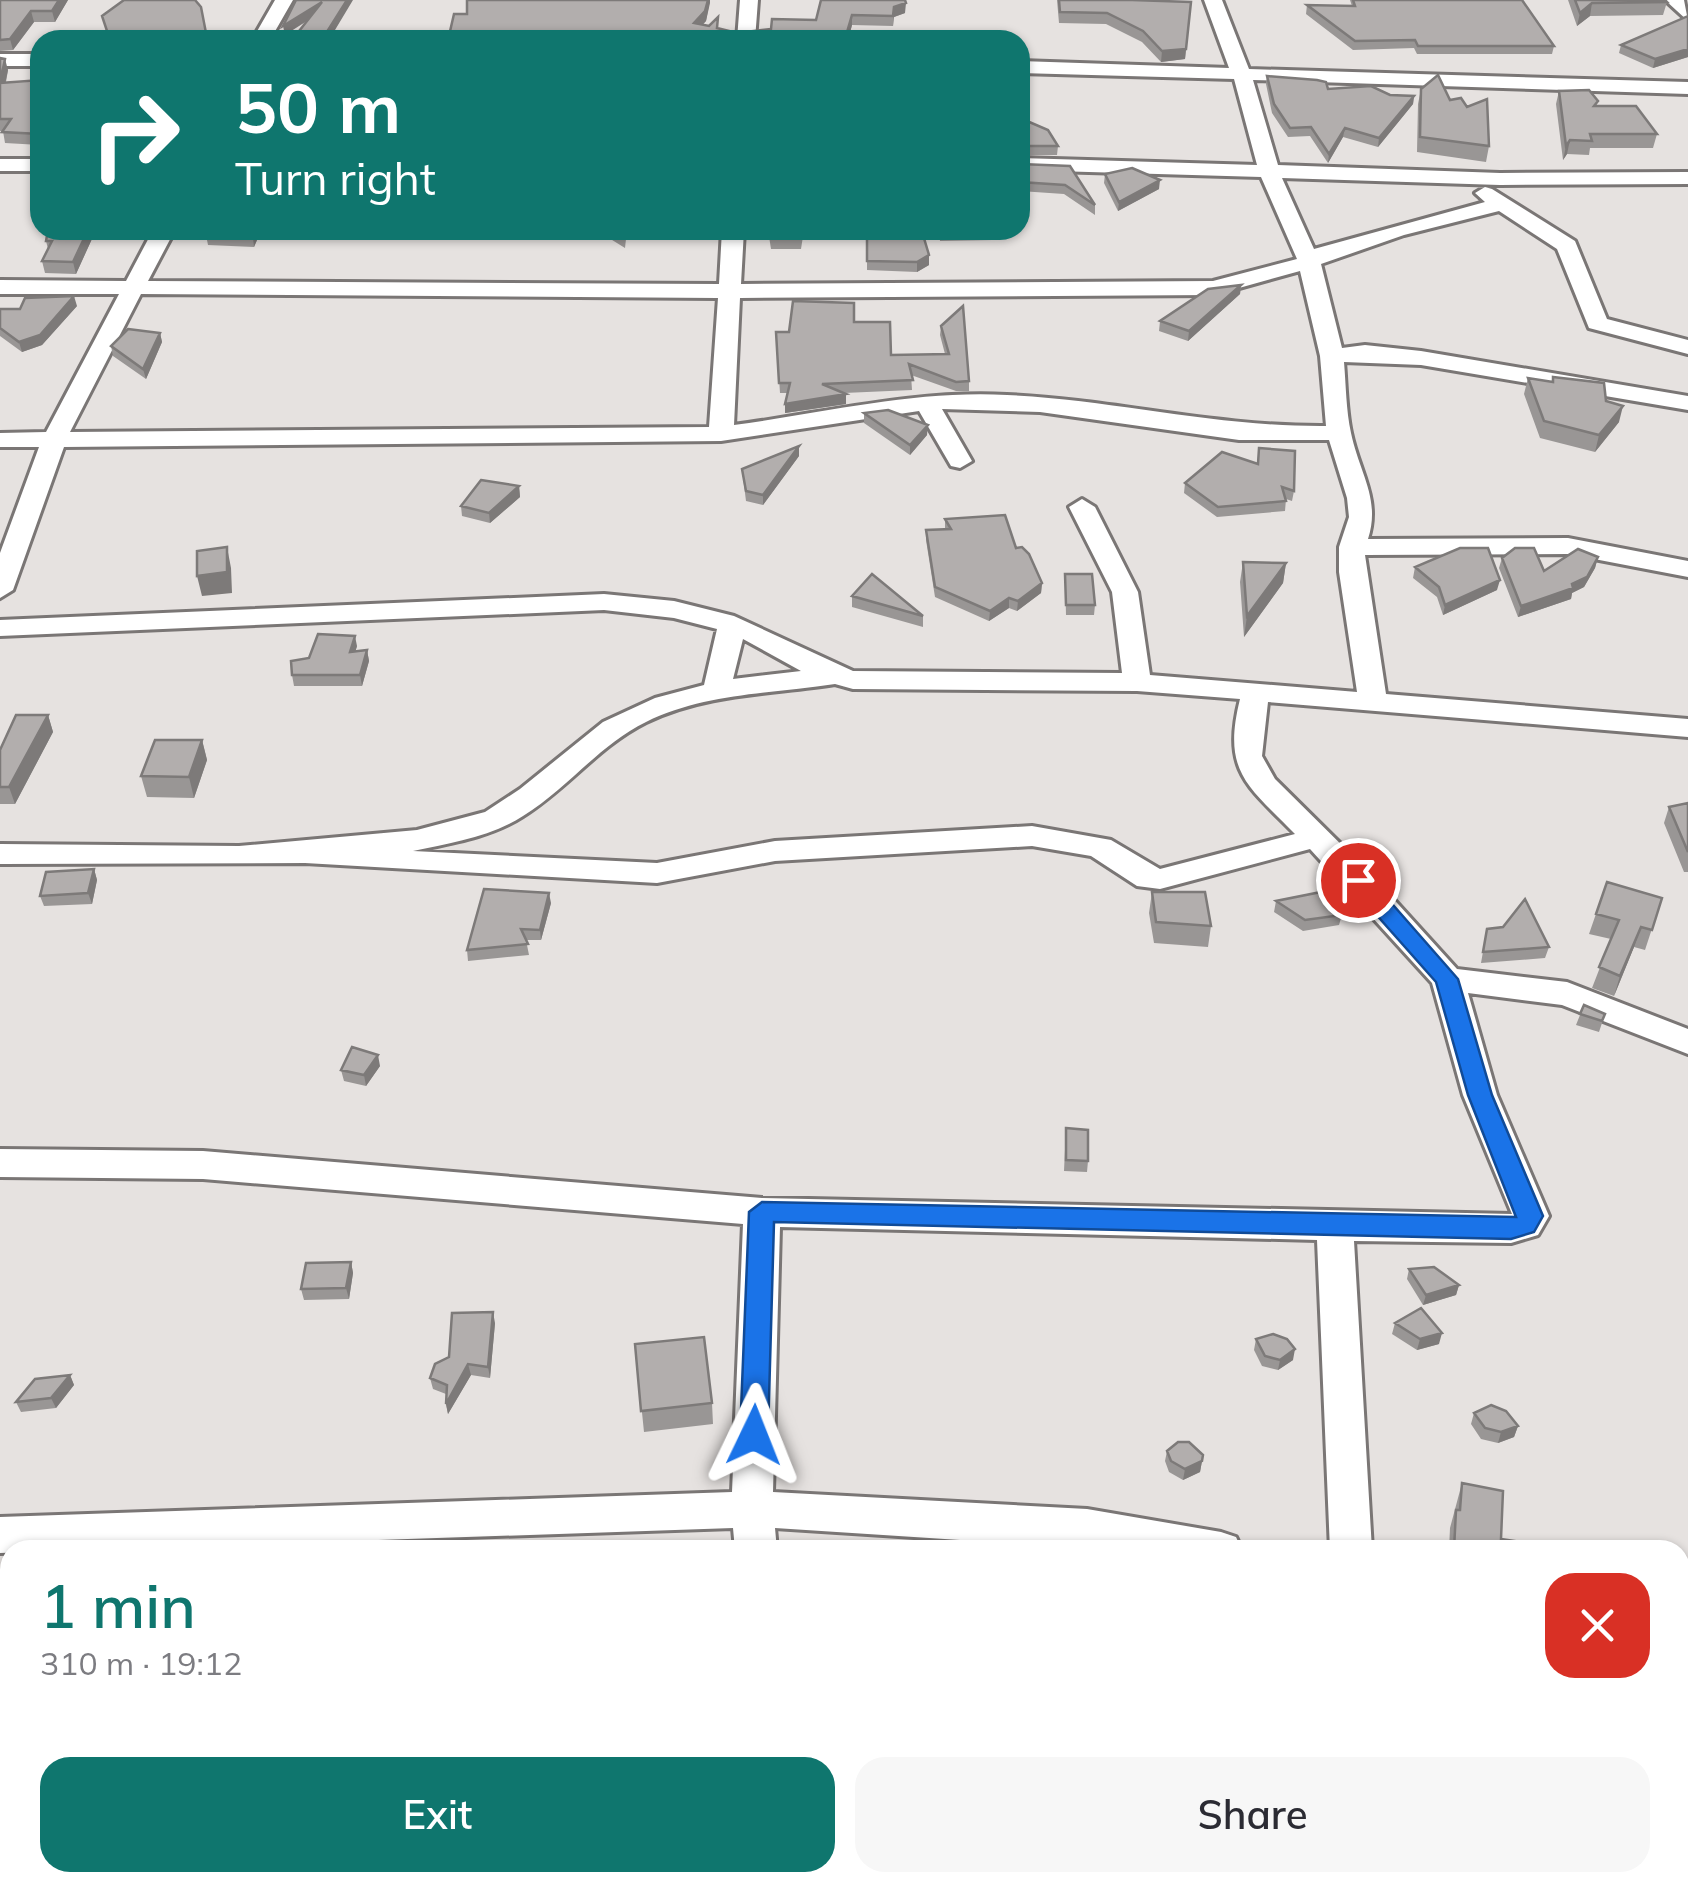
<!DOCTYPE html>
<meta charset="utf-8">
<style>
body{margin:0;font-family:Mulish,sans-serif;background:#f7f7f7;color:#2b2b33;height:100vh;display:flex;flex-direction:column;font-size:38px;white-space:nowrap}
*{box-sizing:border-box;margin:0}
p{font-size:32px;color:#7c7c81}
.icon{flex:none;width:55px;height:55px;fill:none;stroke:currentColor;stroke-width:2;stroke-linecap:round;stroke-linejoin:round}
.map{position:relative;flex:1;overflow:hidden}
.drawer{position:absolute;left:0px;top:1540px;width:1690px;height:352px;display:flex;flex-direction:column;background:#fff;border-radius:30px 30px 0 0;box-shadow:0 2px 8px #0004}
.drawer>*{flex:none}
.hud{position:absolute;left:30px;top:30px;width:1000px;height:210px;border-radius:30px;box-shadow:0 2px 8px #0004;background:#0f766e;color:#fff;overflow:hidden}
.pin{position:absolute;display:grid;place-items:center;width:85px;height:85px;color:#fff;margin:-42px;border:5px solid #fff;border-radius:50%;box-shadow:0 2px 10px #0007}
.me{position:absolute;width:110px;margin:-55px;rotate:2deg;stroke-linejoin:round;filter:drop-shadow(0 0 8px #0008)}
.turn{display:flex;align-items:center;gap:35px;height:210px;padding:0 40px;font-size:45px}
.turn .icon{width:130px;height:130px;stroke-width:2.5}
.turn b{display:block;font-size:70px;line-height:85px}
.round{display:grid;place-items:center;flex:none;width:105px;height:105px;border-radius:30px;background:#f7f7f7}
.headline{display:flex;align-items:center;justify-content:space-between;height:170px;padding:0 40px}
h1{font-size:60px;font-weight:600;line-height:75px;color:#0f766e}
.button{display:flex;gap:20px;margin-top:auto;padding:20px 40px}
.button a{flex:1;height:115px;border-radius:30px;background:#0f766e;color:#fff;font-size:40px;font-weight:600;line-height:115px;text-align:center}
.button a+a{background:#f7f7f7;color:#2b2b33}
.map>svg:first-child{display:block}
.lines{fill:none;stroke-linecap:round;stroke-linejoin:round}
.minor-casing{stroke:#7a7675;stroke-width:6}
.minor{fill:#fff;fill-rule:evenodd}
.wall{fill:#999695}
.shaded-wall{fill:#7d7a79}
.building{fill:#b2aead;stroke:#7d7a79;stroke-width:2.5}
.route{fill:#1a73e8;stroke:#114b97;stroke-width:2.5}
</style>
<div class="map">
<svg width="1688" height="1891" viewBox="0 0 1688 1891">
<rect width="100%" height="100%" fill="#e6e2e0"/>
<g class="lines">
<!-- minor casing -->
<g class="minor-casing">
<path id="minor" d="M275,0h18l-23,40h-18z
M740,0h18l-3,40h-18z
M1204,0h18l27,69 439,13v12l-435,-14 25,85 222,8 188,-1v12l-188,1 -218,-7 32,71 171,-47 -10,-9 10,-6 7,2 83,52 32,78 81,21v14l-99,-26 -32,-79 -58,-38 -95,24 -83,29 21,84 23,-3 56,6 267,45v14l-267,-45 -77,-3c2,23 2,48 7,71 8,39 30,66 17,106l200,-1 120,23v16l-120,-23 -203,1 21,139 302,25v18l-420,-35 -6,54 13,23 94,93 88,97 110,13 121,47v25l-126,-49 -94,-12 29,102 52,121 -11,19 -27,8 -157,-2 18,309h-42l-13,-310 -537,-13 -7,265 314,17 134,23 15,5 6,13h-127l-340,-22 2,22h-42l-2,-22 -733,25v-36l732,-25 11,-268 -540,-45 -203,-2v-28l203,2 559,47 750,16 -49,-119 -31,-112 -122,-134 -150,40 -23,-3 -46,-30 -59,-10 -257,15 -118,22 -352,-20 -305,1v-20l239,2 178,-16 68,-18 35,-23 83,-67 52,-24 49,-13 13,-56 -43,-11 -70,-8 -604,26v-16l604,-26 70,7 60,15 119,55 269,2 -10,-81 -43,-85 13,-8 13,8 43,85 12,83 207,17 -18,-120v-25l10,-30 -2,-19 -18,-58h-90l-199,-28 -98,-3 30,52 -12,7 -9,-2 -32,-55 -198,30 -657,6 -51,143 -13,8v-45l39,-106h-39v-14l46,-1 73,-138h-119v-14l126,1 27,-51h22l-27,51 571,3 3,-54h22l-3,54 472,-3 84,-22 -36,-82 -241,-7v-12l237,7 -23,-86 -214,-6v-12l209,7zM1300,271l20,85 6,70c-111,1 -210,-26 -319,-31 -93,-5 -182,18 -273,30l6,-127 474,-3zM141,294l577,4 -9,129 -639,5zM743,639l58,32 -68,8zM835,684l18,5 284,2 103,8c-18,73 7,86 55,135l-135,35 -49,-29 -79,-14 -257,15 -118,22 -244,-12c37,-8 78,-14 110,-35 45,-28 75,-70 123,-94 59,-29 125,-28 189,-38z
M1665,0h19l4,21z
M0,54h40v12h-40z
M0,159h40v12h-40z
M1680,1641h8v40h-8z
M720,1882h48v9h-48z
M1356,1882h48l1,9h-48z"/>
</g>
<!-- minor -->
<use href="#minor" class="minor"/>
</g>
<!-- wall -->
<path class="wall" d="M0,0h68l-13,22h-21l-21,28 -13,1z
M467,0h243l-4,21 -4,4 35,8 34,-4 45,-9 5,-20 84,13 -11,4 -1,9 -41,-1 -4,15h-400l19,-26z
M1057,0h75l59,2 -6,57 -24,3 -19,-20 -36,-18 -47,-1z
M1350,0h172l32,46 -2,8h-135l-3,-6 -61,2 -47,-36 1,-9 45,1z
M1568,0h97l2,2 -4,13 -73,1 -13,10z
M1688,16v41l-35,11 -34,-15 2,-8z
M0,58l8,12 -2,12 34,-2v65l-35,-2 -2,-12h-3z
M1267,76l61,13 62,6 24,1 -1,8 -35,43 -35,-10 -15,26 -18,-27 -22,1 -16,-24 -6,-29z
M1421,89l29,11 39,46 -3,16 -69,-10 1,-48z
M1559,91l98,43 -4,14h-63l-1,7 -22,-1 -4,6 -7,-56z
M1020,118l38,28 -1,9h-37z
M1020,164l50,2 25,39v10l-31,-21 -44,-3z
M1105,174l54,15 -41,22 -14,-28z
M96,230l-20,44 -31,-1 -3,-12 6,-12 -2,-8z
M207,230h92l-1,7 -41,3 -3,7 -46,-2 -2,-10z
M596,230h31l-2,18z
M768,230h36l-3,19h-30z
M939,230h53v10l-52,1z
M867,234l62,31 -12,7 -50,-2z
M1241,285l-1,9 -52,47 -29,-10 1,-10z
M77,306l-35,39 -20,7 -22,-16v-27z
M854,322l37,33 54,-1 -5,-19 1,-9 28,55v10h-13l-45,-16 1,15 -68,3 2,11 -61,9v-9l2,-11h-7l-4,-61h13z
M160,333l2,9 -16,37 -33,-23 -2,-10z
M1553,377l53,24 13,21 -24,30 -55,-14 -16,-44 4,-16 24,4z
M864,413l63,22 -17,20 -46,-32z
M799,446v10l-36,49 -17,-4 -4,-32z
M1259,448l35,43 -2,10 -6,-2 -1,12 -68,6 -33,-24 1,-10 72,-19z
M519,486l1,11 -30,26 -28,-7 -1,-10z
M945,519l71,29 26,35 -1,10 -24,18 -8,-3 -20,13 -54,-24 -9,-57v-10h19z
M1598,557l-3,11 -11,19 -12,6 -1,6 -53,18 -19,-49 3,-10 42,13z
M1243,562l43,1 -3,20 -39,54 -4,-55z
M1415,567l82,23 -54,25 -6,-18 -24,-19z
M1065,574l30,31 -1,10h-28z
M852,596l71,20v11l-71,-20z
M357,646l-2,6 12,-2 2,11 -7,25h-68l-2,-11 17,-17z
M48,715l5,17 -38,72h-15v-54z
M202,740l5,20 -13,38 -47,-1 -6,-21z
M1688,803v69h-4l-20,-49 5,-16z
M94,869l3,11 -5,24 -48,2 -4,-10z
M1607,882l55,16 -17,52 -11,-3 -20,49 -22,-8 19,-49 -22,-5z
M1152,892l59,34 -3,21 -54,-4 -5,-30z
M1276,901l66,14 -3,10 -36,6 -29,-19z
M551,903l-10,37h-15l3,15 -61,6 -1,-11z
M1487,929l62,18 -4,11 -64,5z
M1584,1005l21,9 -6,18 -23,-7z
M380,1066l-14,20 -22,-5 -3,-11z
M1066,1128l22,33 -1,11 -23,-1z
M351,1262l2,11 -4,26 -45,1 -3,-11z
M1409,1269l50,16 -3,10 -33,10 -16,-26z
M495,1323l-5,55 -19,-3 -23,39 -2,-10v-10l-13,-5 -3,-11 19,-21z
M1395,1323l44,21 -22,6 -25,-16z
M1256,1339l37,21 -15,10 -16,-4 -8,-16z
M635,1344l77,59 1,21 -69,8z
M70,1375l4,10 -18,23 -35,4 -5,-10z
M1474,1413l44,13 -4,11 -16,6 -17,-4 -10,-15z
M1167,1451l35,10 -2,11 -17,8 -14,-8 -4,-11z
M1462,1483l39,56 14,11h-66l1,-22z
M844,1882h26v9h-26z"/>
<!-- shaded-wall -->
<path class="shaded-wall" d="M59,0h9l-13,22 -3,-11z
M347,0h6l-24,40h-3l-1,-5z
M708,0h2v3l-4,18 -12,13v-11z
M322,2l2,8 -39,25 -2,-9z
M906,3l-1,10 -11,4 -1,9 1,-19z
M1592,3l-2,13 -13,10 3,-13z
M31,11l3,11 -21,28 -3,-11z
M852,15v10l-4,15h-3z
M1186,49l-1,10 -24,3 1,-11z
M1688,49v8l-35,11 2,-9z
M5,59l3,11 -5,24 -3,-11z
M1414,96l-1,8 -35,43 1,-9z
M1345,128l-2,9 -15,26 1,-9z
M1570,140l-3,14 -4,6 3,-14z
M1160,180l-1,9 -41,22 1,-9z
M88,230h8l-20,44 -3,-12z
M255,230l2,10 -3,7 -1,-9z
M929,255v10l-12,7v-10z
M1241,285l-1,9 -52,47 1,-10z
M74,296l3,10 -35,39 -20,7 -3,-10z
M160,333l2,9 -16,37 -3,-10z
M846,394v10l-61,9v-9z
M1623,406l-4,16 -24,30 4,-17z
M928,425l-1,10 -17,20v-10z
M799,446v10l-36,49v-10z
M519,486l1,11 -30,26 -1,-10z
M227,547l4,21 1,25 -30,3 -5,-20z
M1598,557l-3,11 -11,19 -12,6 -1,6 -53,18 3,-11 51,-22z
M1286,563l-3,20 -39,54 3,-21z
M1500,580l-3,10 -54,25 2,-10z
M1042,583l-1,10 -24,18 1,-10z
M1009,598v10l-20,13 1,-10z
M355,636l2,10 -5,17 -2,-11z
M367,650l2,11 -7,25 -2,-11z
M48,715l5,17 -38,72 -6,-17z
M202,740l5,20 -13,38 -5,-21z
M94,869l3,11 -5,24 -4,-11z
M549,893l2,10 -10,37 -1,-10z
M1641,927l-7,20 -20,49 6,-20z
M378,1055l2,11 -14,20 -2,-11z
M351,1262l2,11 -4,26 -3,-11z
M1459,1285l-3,10 -33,10 3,-10z
M493,1312l2,11 -5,55 -2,-11z
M1442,1333l-3,11 -22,6 3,-11z
M1295,1349l-2,11 -15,10 2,-10z
M468,1364l3,11 -23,39 -2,-10z
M70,1375l4,10 -18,23 -5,-10z
M1518,1426l-4,11 -16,6 3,-11z
M1202,1461l-2,11 -17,8 2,-11z"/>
<!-- building -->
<path class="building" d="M0,0h59l-7,11h-21l-21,28 -10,1z
M124,0h71l6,7 6,31 -23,2h-74l-8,-24z
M296,0h51l-22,35 1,5h-34l30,-38 -39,24z
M467,0h241l-3,11 -11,12 15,3 9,-9 -1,11 20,5 34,-4 1,-10 44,1 5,-20h84l1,3 -12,4 -1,9 -41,-1 -7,24 -151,1 -11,-5 -5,5h-230l6,-26h13z
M1059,0h73l59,2 -5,47 -24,2 -19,-20 -36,-18 -47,-1z
M1353,0h169l32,46h-136l-3,-6 -60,1 -48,-36 48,1z
M1575,0h90l2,2 -75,1 -12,10z
M1688,16v33l-33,10 -34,-14z
M0,58l5,1 -5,24 40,-3v54l-38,-2 9,-13h-11z
M1438,75l12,25 11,-2 6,9 20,-8 2,47 -69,-9 1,-48z
M1267,76l50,4 9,2 2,7 43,-3 19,9 24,1 -35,42 -34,-10 -16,26 -18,-27 -21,1 -16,-24z
M1589,90l9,11 -4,5h42l21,28h-67l2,7 -22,-1 -4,6 -7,-55z
M1020,118l28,12 10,16h-38z
M1020,164l50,2 25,39 -30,-20 -45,-3z
M1132,168l28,12 -41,22 -14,-28z
M48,230h40l-15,32 -31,-1 10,-20h-6z
M207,230h52h-4l-2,8 -47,-3z
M610,230h15v8z
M770,230h31l-1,4h-29z
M940,230h52v1l-52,1z
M867,234l56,1 6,20 -12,7 -50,-1z
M1241,285l-52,46 -29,-10 48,-32z
M74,296l-34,39 -21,7 -19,-14v-19h20l5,-11z
M793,301l61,2v19h36l1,33 58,-1 -8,-28 22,-20 6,75 -13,1 -47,-18 4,16 -91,4 24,10 -61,10 5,-21h-11l-3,-51h13z
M128,329l32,4 -17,36 -32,-23z
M1553,377l51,6 2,18 17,5 -24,29 -55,-14 -16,-43 25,4z
M888,410l40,15 -18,20 -46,-32z
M799,446l-36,49 -17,-4 -4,-22z
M1259,448l36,3 -1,40 -12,-4 4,14 -68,6 -33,-24 37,-31 36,12z
M481,480l38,6 -30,27 -28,-7z
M1005,515l11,33 6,-1 7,7 13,29 -24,18 -9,-3 -19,13 -55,-24 -9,-57 25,-1 -6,-10z
M227,547v25l-30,4v-25z
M1460,548h28l12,32 -55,25 -6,-18 -24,-20z
M1515,548h19l10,23 34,-22 20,8 -11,20 -15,7 1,4 -52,18 -19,-48z
M1243,562l43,1 -39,53z
M872,574l51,42 -71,-20z
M1065,574h27l3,31h-29z
M318,634l37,2 -5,16 17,-2 -7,25h-68l-1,-14 18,-3z
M16,715h32l-39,72h-9v-37z
M155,740h47l-13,37 -48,-1z
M1688,803v49l-19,-45z
M94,869l-6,24 -48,3 6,-24z
M1607,882l55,16 -10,32 -11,-3 -21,49 -21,-9 20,-47 -23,-6z
M484,889l65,4 -9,37 -19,-1 7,15 -61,6z
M1331,890l11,25 -37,5 -29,-19z
M1152,892h53l6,34 -55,-4z
M1525,899l24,48 -66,5 4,-23 16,-2z
M1584,1005l21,9 -3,7 -22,-7z
M352,1047l26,8 -14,20 -23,-5z
M1066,1128l22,2v31l-22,-1z
M351,1262l-5,26 -45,1 5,-26z
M1434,1267l25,18 -33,10 -17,-26z
M1421,1308l21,25 -22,6 -25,-16z
M493,1312l-5,55 -20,-3 -22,40 1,-19 -17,-7 5,-14 14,-7 3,-44z
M1273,1334l14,5 8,10 -15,11 -15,-4 -9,-17z
M704,1337l8,66 -71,8 -6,-67z
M70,1375l-19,23 -35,4 19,-23z
M1491,1405l15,6 12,15 -17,6 -16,-4 -11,-15z
M1178,1442h11l14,13 -1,6 -17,8 -14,-8 -4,-10z
M1462,1483l41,8 -2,48 14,2v9h-61l2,-40h4z
M844,1882h26v7l-26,-1z
M1463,1883h13l12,8h-30z"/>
<!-- route -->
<path class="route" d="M1358,872l8,2 92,105 34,116 51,121 -9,16 -23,7 -737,-17 -6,213 -4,8h-20l-4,-8 9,-223 13,-10 754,15 -48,-122 -32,-113 -86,-97 -3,-5z"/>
</svg>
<div class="pin" style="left:1358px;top:880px;background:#d93025"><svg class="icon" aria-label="arrive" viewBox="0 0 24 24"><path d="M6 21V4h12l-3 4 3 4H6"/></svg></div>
<svg class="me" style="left:754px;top:1435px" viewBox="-20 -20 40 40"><path d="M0-17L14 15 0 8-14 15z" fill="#1a73e8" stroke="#fff" stroke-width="4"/></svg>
<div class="hud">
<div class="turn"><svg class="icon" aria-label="right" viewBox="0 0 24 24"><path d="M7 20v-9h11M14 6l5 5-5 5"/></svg><div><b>50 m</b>Turn right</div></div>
</div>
<section class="drawer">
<div class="headline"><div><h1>1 min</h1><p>310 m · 19:12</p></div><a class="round" style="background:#d93025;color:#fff"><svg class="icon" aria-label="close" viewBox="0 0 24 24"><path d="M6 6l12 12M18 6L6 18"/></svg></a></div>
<div class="button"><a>Exit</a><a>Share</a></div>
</section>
</div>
